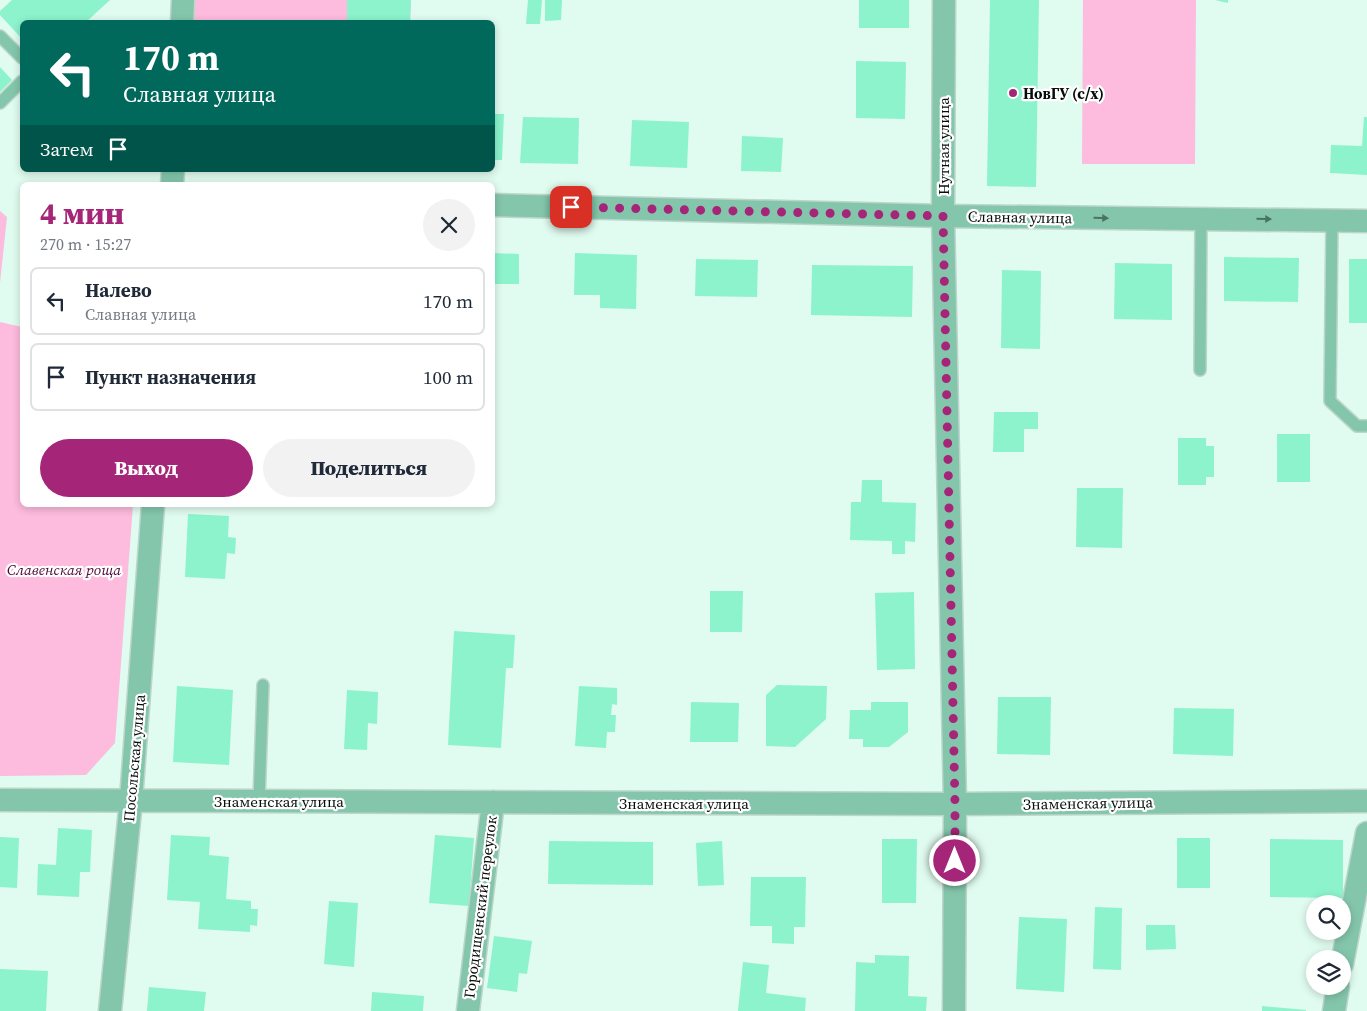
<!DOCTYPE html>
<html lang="ru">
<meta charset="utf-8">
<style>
body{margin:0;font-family:"Source Serif 4",serif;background:#f2f2f3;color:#1f2937;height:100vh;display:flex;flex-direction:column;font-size:19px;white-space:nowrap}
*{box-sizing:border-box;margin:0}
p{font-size:16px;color:#747a83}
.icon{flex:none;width:28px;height:28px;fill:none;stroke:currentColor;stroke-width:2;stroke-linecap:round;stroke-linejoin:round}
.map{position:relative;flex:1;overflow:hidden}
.drawer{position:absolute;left:20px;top:182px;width:475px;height:325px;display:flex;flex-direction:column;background:#fff;border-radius:8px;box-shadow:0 2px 8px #0003}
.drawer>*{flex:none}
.top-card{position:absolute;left:20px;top:20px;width:475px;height:152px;border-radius:8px;box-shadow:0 2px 8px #0003;background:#00695c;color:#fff;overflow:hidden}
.controls{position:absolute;left:1306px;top:895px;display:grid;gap:10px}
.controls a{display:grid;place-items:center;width:45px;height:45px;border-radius:50%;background:#fff;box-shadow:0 2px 8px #0003;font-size:25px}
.pin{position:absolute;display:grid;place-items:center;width:42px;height:42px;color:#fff;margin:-21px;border-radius:10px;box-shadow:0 2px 8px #0006}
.me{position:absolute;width:55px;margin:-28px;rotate:0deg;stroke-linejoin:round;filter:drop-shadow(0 0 4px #0008)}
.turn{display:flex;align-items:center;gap:18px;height:105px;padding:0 20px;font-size:22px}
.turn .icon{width:65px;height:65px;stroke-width:2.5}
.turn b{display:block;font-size:35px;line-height:42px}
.then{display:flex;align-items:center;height:48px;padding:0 20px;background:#0003;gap:10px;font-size:19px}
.round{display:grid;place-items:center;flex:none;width:52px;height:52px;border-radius:26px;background:#f2f2f3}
.head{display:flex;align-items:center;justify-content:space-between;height:85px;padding:0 20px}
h1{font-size:30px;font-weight:800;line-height:38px;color:#a52678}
.button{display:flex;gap:10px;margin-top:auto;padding:10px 20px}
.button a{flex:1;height:58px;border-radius:30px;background:#a52678;color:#fff;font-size:20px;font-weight:800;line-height:58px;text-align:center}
.button a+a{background:#f2f2f3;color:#1f2937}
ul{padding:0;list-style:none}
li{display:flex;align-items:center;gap:15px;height:68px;margin:0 10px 8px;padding:0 10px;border:2px solid #e0e1e3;border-radius:8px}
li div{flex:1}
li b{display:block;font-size:19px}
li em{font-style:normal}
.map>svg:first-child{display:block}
.green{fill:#fdbbdd}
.building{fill:#8cf3cd}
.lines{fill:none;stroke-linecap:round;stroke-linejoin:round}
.lane-casing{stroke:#bdd5ca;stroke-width:14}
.street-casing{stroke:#bdd5ca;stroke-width:25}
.lane{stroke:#84c6ac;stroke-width:11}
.street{stroke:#84c6ac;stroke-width:22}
.oneway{fill:#4b7363}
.route{stroke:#a52678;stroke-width:9;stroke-dasharray:0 16.2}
.poi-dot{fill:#a52678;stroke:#fff;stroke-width:2}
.labels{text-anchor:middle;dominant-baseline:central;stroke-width:4.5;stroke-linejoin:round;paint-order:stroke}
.poi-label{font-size:15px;font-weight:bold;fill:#050d0a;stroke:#fff;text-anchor:start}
.street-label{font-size:15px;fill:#050d0a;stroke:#fff}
.park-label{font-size:15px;font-style:italic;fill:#500737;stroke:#fff}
</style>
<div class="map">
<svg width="1367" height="1011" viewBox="0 0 1367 1011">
<rect width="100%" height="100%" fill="#e0fbef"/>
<!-- green -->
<path class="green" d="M193,0h218l-1,22h-218z
M1083,0h113l-1,164h-113z
M0,211l7,6 -7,66z
M0,322l22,5v178h111l-18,238 -29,32 -86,1z"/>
<!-- building -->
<path class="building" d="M12,0h98l-24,22h-64v17l-22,-24v-4z
M347,0h64l-1,22h-63z
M528,0h14l-2,24h-14z
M545,0h17l-1,20 -16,1z
M859,0h50v28h-50z
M990,0h49l-3,187 -49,-1z
M1215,0h13v3z
M856,61l50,1 -1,57 -49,-1z
M0,67l12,13 -12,12z
M492,114h12l-2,46h-10z
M523,117l56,1 -1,46 -58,-1z
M1364,117h3v58l-37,-2 1,-28 31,1z
M632,120l57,2 -2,46 -57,-2z
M742,136l41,2 -2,34 -40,-1z
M492,253l27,1v30h-27z
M575,253l62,2 -1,54 -36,-1v-13h-26z
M1224,257l75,1 -1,44 -74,-1z
M696,259l62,1 -1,37 -62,-1z
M1349,259h18v64h-18z
M1115,263l57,1v56l-58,-1z
M812,265l101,1 -1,51 -101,-2z
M1002,270l39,1 -1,78 -39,-1z
M21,272h1v14h-2z
M994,412h44v17h-14v23h-31z
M1277,434h33v48h-33z
M1178,438h28v8h8v31h-8v8h-28z
M862,480h20v22l34,1 -1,39 -10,-1v13h-13v-13l-42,-1 1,-38h10z
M1077,488h46l-1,60 -46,-1z
M188,514l41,2 -1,21 8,1 -1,16 -8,-1 -2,26 -40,-2z
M710,591h33l-1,41h-32z
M914,592l1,77 -38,1 -2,-77z
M454,631l61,4 -2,33h-7l-5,80 -53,-3z
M777,685l50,1 -1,33 -31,28 -29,-1v-51z
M177,686l56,4 -4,75 -56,-3z
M579,686l38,2v17l-5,-1 -1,11h5l-1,17h-8l-1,16 -31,-2z
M347,690l31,2 -1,32 -9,-1 -1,27 -23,-1z
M998,697h53l-1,58 -53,-1z
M691,702l48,1 -1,39h-48z
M871,702h37v30l-19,15h-26v-8h-14l1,-29h21z
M1174,708l60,1 -1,47 -60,-2z
M58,828l34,2 -2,42h-10l-1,25 -42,-2 1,-31 18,1z
M171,835l39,2 -1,18 20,2 -3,42 25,2v8h7l-1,17 -7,-1v7l-52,-3 2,-27 -33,-2z
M435,835l39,3 -5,68 -40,-3z
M0,837l19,1 -2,50 -17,-1z
M1177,838h33v50h-33z
M882,839h35l-1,64h-34z
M1270,839l73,1v58l-73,-1z
M549,841l104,1v43l-105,-1z
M722,841l2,44 -26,1 -2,-43z
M751,877h55l-1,50h-11v17l-22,-1v-17h-22z
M329,901l29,2 -4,64 -30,-3z
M1095,907l27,1 -1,62 -28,-1z
M1019,917l48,2 -3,73 -48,-3z
M1146,925h29l1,24 -30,1z
M494,936l38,5 -5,33 -8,-1 -2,19 -30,-4z
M875,955l34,1 -1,40 19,1 -1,14h-71l1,-49 19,1z
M743,962l26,3 -3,28 40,5 -1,13h-67z
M0,969l48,2 -2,40h-46z
M149,987l57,5 -2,19h-57z
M372,992l52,4 -1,15h-52z
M1262,1006l44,4v1h-44z"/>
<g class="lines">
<!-- lane casing -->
<g class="lane-casing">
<path id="lane" d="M0,36l22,22
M0,103l22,-22
M1332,220l-2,181 27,25h10
M1200,370l1,-151
M259,801l4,-116"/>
</g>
<!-- street casing -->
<g class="street-casing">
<path id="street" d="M944,0l-1,216 12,588 -1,207
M182,22l1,-22
M172,185l1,-15
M492,205l451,11 424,5
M0,800l955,4 412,-3
M1342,964l25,-131
M110,1011l21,-211 22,-295
M468,1011l25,-209
M1334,1011l4,-25"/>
</g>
<!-- lane -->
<use href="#lane" class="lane"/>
<!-- street -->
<use href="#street" class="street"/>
</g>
<!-- one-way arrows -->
<defs><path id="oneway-solid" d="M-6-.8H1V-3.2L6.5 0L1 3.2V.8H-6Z" transform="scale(1.25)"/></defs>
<g class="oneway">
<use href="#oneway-solid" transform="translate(1101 218) rotate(1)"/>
<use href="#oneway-solid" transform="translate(1264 219) rotate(1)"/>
</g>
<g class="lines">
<!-- route -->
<path class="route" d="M571,207l372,9 12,588v57"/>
</g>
<!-- markers -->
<circle class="poi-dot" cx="1013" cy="93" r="5"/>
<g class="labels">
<!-- poi labels -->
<g class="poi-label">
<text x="1023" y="93">НовГУ (с/х)</text>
</g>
<!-- street labels -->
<g class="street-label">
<text transform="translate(943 146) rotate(-90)">Нутная улица</text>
<text transform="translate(1020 217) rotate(1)">Славная улица</text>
<text transform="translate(134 758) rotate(-85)">Посольская улица</text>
<text x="279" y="801">Знаменская улица</text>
<text x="684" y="803">Знаменская улица</text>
<text transform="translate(1088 803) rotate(-1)">Знаменская улица</text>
<text transform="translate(480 907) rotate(-83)">Городищенский переулок</text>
</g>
<!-- park labels -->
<g class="park-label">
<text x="64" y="569">Славенская роща</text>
</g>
</g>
</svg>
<div class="controls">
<a><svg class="icon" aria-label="search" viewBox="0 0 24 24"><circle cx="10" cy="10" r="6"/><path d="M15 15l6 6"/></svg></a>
<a><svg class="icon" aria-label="layers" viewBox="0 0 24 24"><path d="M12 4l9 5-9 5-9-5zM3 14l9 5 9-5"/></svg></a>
</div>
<div class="pin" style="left:571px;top:207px;background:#d93025"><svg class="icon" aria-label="arrive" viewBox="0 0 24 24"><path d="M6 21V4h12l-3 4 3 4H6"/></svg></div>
<svg class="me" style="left:955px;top:861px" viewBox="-20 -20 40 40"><circle r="17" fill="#a52678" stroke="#fff" stroke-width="3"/><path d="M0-11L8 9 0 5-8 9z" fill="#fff"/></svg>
<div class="top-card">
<div class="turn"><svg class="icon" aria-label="left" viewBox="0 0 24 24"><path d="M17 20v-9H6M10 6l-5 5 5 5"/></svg><div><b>170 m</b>Славная улица</div></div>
<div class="then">Затем<svg class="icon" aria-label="arrive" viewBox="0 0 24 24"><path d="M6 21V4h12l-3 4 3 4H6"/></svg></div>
</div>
<section class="drawer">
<div class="head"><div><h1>4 мин</h1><p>270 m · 15:27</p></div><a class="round"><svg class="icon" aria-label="close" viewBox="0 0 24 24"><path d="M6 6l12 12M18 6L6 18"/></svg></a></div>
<ul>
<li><svg class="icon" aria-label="left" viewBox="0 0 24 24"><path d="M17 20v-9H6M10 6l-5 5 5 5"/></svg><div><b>Налево</b><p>Славная улица</p></div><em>170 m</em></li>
<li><svg class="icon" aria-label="arrive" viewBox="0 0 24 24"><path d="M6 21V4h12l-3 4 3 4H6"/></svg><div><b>Пункт назначения</b></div><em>100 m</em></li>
</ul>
<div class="button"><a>Выход</a><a>Поделиться</a></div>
</section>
</div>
